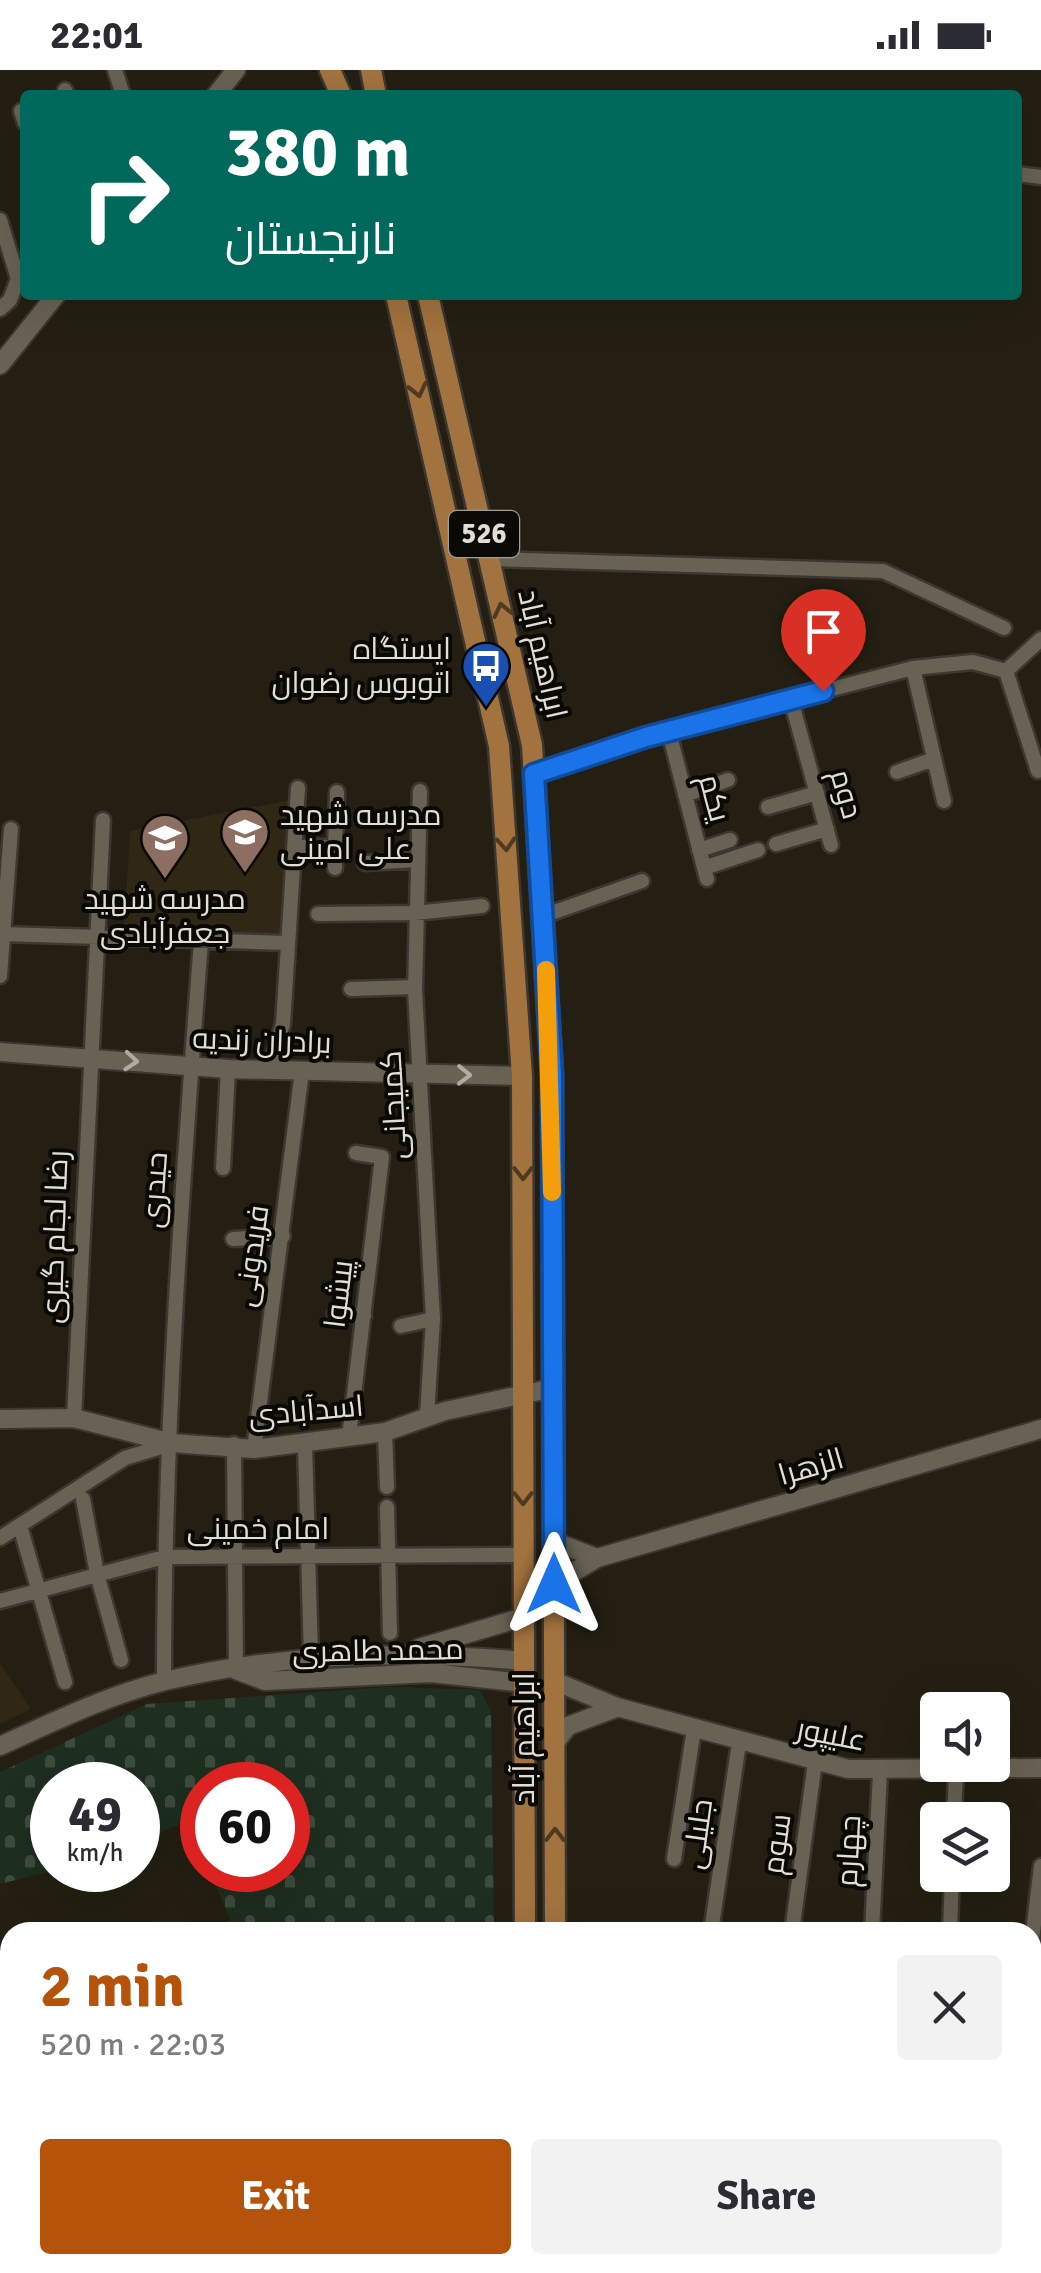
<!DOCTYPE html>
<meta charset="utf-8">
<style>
body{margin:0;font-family:Signika,Cairo,sans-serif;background:#f2f2f3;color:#2b2b33;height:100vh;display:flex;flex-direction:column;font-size:38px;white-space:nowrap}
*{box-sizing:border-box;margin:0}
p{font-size:32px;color:#7c7c81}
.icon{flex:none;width:55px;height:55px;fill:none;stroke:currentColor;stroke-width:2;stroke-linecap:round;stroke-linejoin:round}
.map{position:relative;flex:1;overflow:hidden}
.panel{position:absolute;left:0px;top:1852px;width:1042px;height:352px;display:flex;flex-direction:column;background:#fff;border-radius:30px 30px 0 0;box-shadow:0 10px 40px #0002}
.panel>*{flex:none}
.hud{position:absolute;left:20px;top:20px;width:1002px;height:210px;border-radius:10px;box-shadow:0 10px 40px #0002;background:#00695c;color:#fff;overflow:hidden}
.fabs{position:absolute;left:920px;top:1622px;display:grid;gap:20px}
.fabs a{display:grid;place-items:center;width:90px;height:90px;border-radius:10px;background:#fff;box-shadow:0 10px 40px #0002;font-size:50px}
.speed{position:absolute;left:30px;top:1692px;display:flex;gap:20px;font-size:50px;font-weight:700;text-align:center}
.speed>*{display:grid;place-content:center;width:130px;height:130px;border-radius:50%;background:#fff;box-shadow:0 10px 40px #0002;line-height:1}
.speed small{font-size:25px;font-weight:400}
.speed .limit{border:15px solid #d22;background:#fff;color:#111}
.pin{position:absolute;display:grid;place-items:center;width:85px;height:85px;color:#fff;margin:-102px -42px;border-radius:50% 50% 50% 0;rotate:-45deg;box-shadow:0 0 10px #0007}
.pin .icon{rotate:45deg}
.me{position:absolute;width:110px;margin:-55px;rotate:0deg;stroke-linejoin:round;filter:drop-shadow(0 0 8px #0008)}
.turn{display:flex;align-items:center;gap:35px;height:210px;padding:0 40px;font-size:45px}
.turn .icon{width:130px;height:130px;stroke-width:2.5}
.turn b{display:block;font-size:70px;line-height:85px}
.round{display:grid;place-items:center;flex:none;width:105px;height:105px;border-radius:10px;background:#f2f2f3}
.headline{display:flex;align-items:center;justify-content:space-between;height:170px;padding:0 40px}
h1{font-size:60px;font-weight:700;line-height:75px;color:#b45309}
.button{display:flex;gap:20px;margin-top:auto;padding:20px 40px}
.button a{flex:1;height:115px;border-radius:10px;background:#b45309;color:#fff;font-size:40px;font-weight:700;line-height:115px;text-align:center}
.button a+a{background:#f2f2f3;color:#2b2b33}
.status{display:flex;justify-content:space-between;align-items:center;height:70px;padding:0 50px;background:#fff;direction:ltr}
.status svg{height:28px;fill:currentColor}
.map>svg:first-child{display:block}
.built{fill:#302815}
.cemetery{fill:url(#cemetery-stones)}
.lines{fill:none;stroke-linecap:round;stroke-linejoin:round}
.minor-casing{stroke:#3c3730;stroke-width:19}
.tertiary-casing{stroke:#3c3730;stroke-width:22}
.primary-casing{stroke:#3c3730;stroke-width:25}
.minor{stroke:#686254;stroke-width:14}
.tertiary{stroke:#686254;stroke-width:18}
.primary{stroke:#a3733f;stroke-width:20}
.oneway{stroke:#4f391f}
.oneway2{stroke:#b1aca2}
.route-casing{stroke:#114b97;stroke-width:25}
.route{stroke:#1a73e8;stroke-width:18}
.slow{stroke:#f59e0b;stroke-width:18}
.labels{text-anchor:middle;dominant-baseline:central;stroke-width:8;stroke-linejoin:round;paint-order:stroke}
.shield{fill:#0b0905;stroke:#a29e97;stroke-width:2.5}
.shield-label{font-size:28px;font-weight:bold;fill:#e2ded6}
.poi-label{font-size:30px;fill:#e2ded6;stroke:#0b0905;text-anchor:end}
.street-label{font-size:30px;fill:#e2ded6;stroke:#0b0905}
</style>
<div class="status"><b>22:01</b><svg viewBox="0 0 49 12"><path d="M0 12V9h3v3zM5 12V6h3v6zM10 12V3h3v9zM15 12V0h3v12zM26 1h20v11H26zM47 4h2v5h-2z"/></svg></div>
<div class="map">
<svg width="1041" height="2203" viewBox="0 0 1041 2203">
<defs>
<pattern id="cemetery-stones" width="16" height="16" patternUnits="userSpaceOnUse" patternTransform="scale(2.5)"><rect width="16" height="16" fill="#1e2e1f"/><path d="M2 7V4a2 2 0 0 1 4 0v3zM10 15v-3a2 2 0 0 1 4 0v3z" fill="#3e4c3f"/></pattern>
</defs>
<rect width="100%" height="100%" fill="#241f12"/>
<!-- built -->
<path class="built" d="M290,730l-6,139 -160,-10 6,-98z
M0,1593l31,46 -31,15z"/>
<!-- cemetery -->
<path class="cemetery" d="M389,1617l91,3 11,21 3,221h-259l-25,-62h78v-85h-86v66l-12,-31 -52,21v-56h-86l4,85 -56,14v-112l147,-68z"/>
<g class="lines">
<!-- minor casing -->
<g class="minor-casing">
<path id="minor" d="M115,0l8,25
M65,20l2,5
M21,41l4,12
M1018,104l23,3
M0,150l18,59 7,-8
M0,239l10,-9 8,-21
M490,489l393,12 121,57
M913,598l31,133
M1006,601l32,100
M1006,601l35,-32
M791,630l40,145
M669,662l38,147
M897,702l37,-13
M534,704l112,-37 267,-69 60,-6 33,9
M420,721l-5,199 18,329 -6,97
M685,725l43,-15
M768,737l49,-14
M776,774l51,-15
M295,777h40l2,-55
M335,777v21
M699,780l31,-10
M365,793l52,-3
M704,798l54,-18
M318,844l97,-1 67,-7
M543,846l99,-35
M3,864l284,9
M0,906l11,-147
M351,919l64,-2
M269,1001l14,-47 15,-236
M223,1098l5,-99
M233,1169l50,-3
M335,1244l29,2
M401,1256l32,-7
M74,1348l29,-598
M385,1362l2,55
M349,1367l33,-280 -26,-4
M234,1374l2,226
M305,1375l6,212
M254,1379l48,-378
M83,1429l14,75 24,86
M387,1437l3,126
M20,1456l45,156
M0,1468l125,-80 46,-14
M0,1531l164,-44 358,-2
M164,1611c0,-247 18,-494 37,-740
M954,1750l2,-49
M674,1789l20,-130
M711,1862l28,-189
M792,1862l23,-170
M872,1862l8,-160
M950,1862l2,-57
M1032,1870l9,-74
M1032,2094l9,-2
M1032,2167l9,-2
M883,2203v-8"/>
</g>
<!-- tertiary casing -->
<g class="tertiary-casing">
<path id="tertiary" d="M216,25l20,-25
M0,295l56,-70
M0,982l228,17 294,7
M0,1349l74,-1 98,25 82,6 131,-17 60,-21 108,-23
M554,1461l4,12 39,15
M554,1514l43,-26 444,-129
M419,1578l105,-31
M236,1600l29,11 166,-8 93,10
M554,1611l63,26 231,62 193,-1
M554,1674l14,-18 48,-18
M0,1676c53,-24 108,-51 165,-65 118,-28 238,-31 359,-20"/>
</g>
<!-- primary casing -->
<g class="primary-casing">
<path id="primary" d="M330,0l11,25
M371,0l5,25
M396,225l103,451 23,330 3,856
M428,225l104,450 20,330 3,857
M528,2195v8
M556,2195v8"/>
</g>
<!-- minor -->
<use href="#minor" class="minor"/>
<!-- tertiary -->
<use href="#tertiary" class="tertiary"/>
<!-- primary -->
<use href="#primary" class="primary"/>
</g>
<!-- one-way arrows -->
<defs><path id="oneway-chevron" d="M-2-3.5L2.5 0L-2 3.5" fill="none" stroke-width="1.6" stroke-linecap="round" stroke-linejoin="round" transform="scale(2.5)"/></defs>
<g class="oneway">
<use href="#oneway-chevron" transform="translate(418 320) rotate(77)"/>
<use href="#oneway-chevron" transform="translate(502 540) rotate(-103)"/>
<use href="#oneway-chevron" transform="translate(506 774) rotate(86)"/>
<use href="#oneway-chevron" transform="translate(523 1103) rotate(90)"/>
<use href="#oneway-chevron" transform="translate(523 1428) rotate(90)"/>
<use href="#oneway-chevron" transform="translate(555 1765) rotate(-90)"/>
</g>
<g class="oneway2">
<use href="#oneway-chevron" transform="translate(131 991) rotate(5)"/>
<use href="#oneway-chevron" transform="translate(464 1005) rotate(1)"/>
</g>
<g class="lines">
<!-- route casing -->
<g class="route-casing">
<path id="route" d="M554,1514l-2,-509 -18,-301 112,-37 177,-46"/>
</g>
<!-- route -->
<use href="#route" class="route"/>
<!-- slow -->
<path class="slow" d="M546,900l6,222"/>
</g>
<!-- icons -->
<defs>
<g id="bus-pin" transform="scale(2.5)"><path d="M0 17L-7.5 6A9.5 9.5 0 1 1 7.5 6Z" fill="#1a4fb4" stroke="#0b0905"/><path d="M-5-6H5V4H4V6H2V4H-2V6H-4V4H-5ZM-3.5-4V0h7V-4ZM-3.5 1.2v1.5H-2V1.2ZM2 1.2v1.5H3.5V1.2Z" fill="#fff"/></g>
<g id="school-pin" transform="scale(2.5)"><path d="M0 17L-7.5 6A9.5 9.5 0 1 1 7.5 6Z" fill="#8d6e63" stroke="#0b0905"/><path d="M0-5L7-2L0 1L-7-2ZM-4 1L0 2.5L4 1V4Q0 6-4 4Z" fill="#fff"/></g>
</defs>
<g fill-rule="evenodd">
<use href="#bus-pin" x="486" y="596"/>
<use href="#school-pin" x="245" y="762"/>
<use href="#school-pin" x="165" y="768"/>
</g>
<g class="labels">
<!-- shield labels -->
<rect class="shield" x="449" y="441" width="70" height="46" rx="8"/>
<g class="shield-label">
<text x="484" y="464">526</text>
</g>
<!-- poi labels -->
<g class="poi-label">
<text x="451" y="579">ایستگاه<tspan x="451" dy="34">اتوبوس رضوان</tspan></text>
<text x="280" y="745" text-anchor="start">مدرسه شهید<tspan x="280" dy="34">علی امینی</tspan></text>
<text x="165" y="829" text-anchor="middle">مدرسه شهید<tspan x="165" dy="34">جعفرآبادی</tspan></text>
</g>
<!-- street labels -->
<g class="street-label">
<text transform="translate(542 584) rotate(77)">ابراهیم آباد</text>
<text transform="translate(846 724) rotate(74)">دوم</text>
<text transform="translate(714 728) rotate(75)">یکم</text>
<text transform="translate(262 971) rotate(2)">برادران زندیه</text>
<text transform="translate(394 1035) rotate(-93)">کمیجانی</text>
<text transform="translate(155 1120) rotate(-86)">حیدری</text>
<text transform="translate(55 1167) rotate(-88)">رضا لجام گیری</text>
<text transform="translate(252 1186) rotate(-82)">فریدونی</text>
<text transform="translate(339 1224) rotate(-83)">پیشوا</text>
<text transform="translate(306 1341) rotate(-5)">اسدآبادی</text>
<text transform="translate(811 1397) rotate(-16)">الزهرا</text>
<text x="258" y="1459">امام خمینی</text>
<text transform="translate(378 1581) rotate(-1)">محمد طاهری</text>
<text transform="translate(831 1665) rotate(11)">علیپور</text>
<text transform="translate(524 1668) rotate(-90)">ابراهیم آباد</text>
<text transform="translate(698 1764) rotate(-82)">جلیلی</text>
<text transform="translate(777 1774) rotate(-82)">سوم</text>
<text transform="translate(849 1781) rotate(-87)">چهارم</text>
</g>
</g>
</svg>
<div class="fabs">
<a><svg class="icon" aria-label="sound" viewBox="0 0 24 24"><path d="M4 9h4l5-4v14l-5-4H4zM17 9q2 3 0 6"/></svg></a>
<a><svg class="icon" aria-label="layers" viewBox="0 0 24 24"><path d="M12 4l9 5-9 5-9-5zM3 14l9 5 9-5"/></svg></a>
</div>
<div class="speed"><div>49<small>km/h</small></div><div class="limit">60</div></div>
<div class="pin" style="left:823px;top:621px;background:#d93025"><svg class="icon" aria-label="arrive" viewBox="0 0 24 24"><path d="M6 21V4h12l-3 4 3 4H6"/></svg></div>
<svg class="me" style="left:554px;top:1514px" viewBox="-20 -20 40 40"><path d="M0-17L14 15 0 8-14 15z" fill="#1a73e8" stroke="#fff" stroke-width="4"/></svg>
<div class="hud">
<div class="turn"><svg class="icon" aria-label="right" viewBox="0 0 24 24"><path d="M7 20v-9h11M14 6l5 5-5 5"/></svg><div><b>380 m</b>نارنجستان</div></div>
</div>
<section class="panel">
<div class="headline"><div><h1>2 min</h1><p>520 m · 22:03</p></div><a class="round"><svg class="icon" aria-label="close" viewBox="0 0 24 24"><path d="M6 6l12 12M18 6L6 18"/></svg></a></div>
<div class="button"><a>Exit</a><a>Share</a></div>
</section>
</div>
